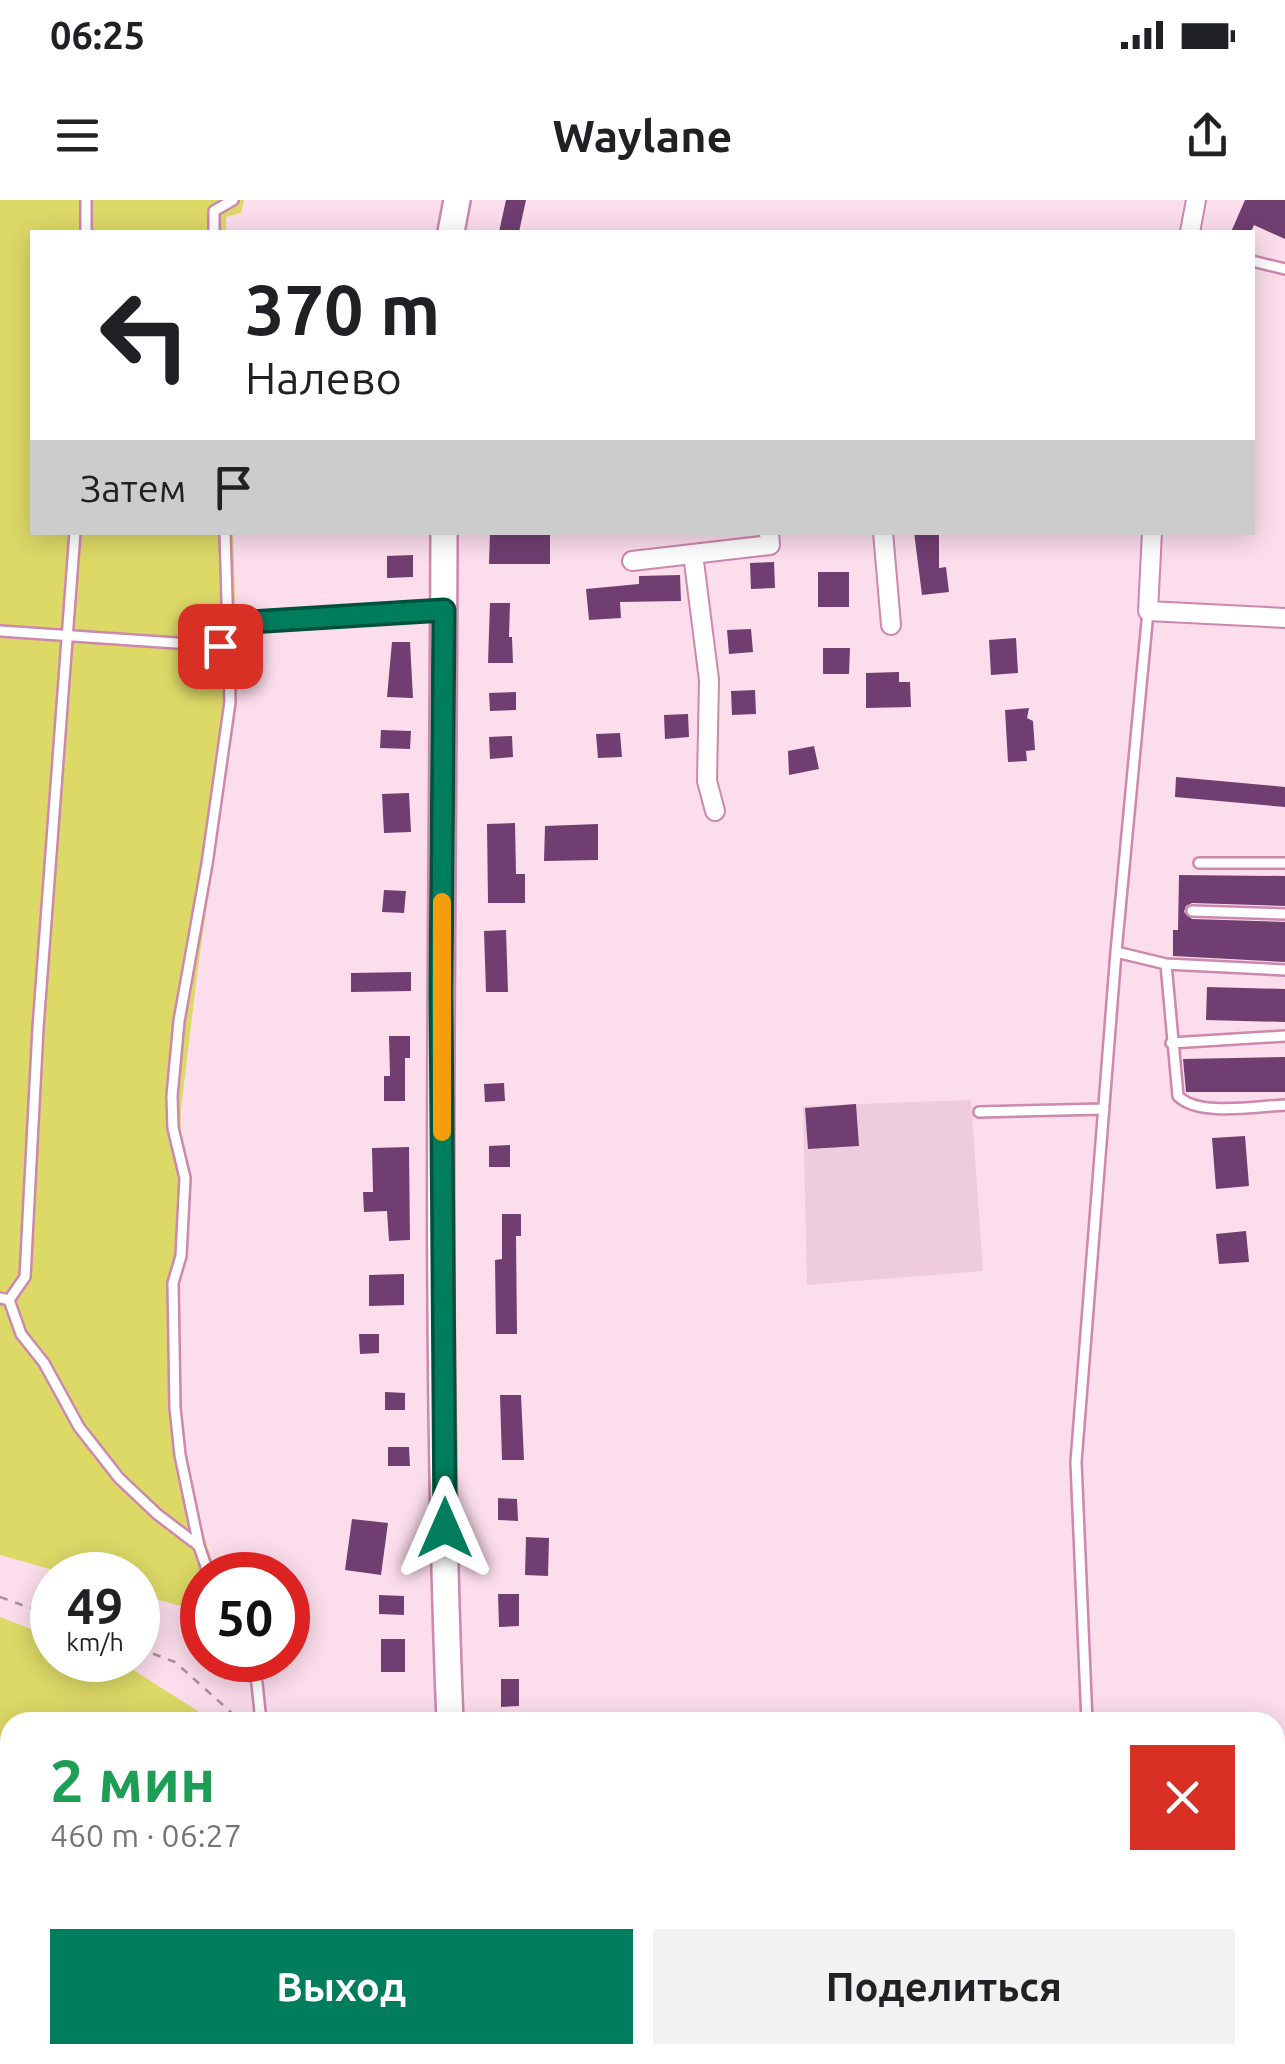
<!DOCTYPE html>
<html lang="ru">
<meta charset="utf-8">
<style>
body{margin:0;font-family:Ubuntu,sans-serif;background:#f2f2f2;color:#202124;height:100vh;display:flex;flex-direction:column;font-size:38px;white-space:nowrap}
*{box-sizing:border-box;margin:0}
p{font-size:32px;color:#757577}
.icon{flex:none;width:55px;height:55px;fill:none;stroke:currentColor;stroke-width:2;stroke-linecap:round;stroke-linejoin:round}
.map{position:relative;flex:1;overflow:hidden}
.side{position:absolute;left:0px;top:1512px;width:1285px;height:352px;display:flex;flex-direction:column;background:#fff;border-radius:30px 30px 0 0;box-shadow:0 5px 25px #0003}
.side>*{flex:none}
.banner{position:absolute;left:30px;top:30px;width:1225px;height:305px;border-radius:0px;box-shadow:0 5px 25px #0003;background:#fff;color:#202124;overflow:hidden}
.speed{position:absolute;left:30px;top:1352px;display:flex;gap:20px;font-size:50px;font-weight:700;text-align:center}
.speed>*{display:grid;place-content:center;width:130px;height:130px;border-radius:50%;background:#fff;box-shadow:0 5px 25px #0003;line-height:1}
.speed small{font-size:25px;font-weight:400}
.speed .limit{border:15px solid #d22;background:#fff;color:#111}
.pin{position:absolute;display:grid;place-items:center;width:85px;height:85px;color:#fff;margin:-42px;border-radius:20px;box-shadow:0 5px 15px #0006}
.me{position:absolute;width:110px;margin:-55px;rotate:0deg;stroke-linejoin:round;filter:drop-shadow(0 0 8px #0008)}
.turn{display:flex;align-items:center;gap:35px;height:210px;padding:0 50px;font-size:45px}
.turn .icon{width:130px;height:130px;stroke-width:2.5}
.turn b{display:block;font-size:70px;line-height:85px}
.then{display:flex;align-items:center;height:95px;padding:0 50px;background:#0003;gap:20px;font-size:38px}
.round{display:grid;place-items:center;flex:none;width:105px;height:105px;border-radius:0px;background:#f2f2f2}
.overview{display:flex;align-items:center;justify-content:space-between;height:170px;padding:0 50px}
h1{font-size:60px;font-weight:600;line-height:75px;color:#1e9e55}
.button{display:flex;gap:20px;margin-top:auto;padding:20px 50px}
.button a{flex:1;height:115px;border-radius:0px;background:#007d5d;color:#fff;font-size:40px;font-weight:600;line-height:115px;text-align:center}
.button a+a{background:#f2f2f2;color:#202124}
.status{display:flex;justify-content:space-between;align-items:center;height:70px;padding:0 50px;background:#fff;direction:ltr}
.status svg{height:28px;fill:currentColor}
header{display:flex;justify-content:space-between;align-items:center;height:130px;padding:0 50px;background:#fff;font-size:45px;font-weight:600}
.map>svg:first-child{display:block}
.built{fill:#efccdd}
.green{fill:#ddd967}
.building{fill:#703e71}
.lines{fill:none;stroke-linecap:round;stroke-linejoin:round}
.service-casing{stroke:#ce87ad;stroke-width:14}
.minor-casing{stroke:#ce87ad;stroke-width:22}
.secondary-casing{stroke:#ce87ad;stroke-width:30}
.path{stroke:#ab8e9d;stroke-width:2.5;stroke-dasharray:8 8;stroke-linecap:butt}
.service{stroke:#fff;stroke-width:9}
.minor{stroke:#fff;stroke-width:18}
.secondary{stroke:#fff;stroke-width:25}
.route-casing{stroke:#00513c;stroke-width:25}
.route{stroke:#007d5d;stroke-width:18}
.slow{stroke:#f59e0b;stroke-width:18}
</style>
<div class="status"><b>06:25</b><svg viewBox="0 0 49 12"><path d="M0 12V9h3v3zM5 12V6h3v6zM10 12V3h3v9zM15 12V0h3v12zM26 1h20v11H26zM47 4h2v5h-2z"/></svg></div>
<header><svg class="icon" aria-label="menu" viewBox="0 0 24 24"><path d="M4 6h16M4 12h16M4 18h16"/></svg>Waylane<svg class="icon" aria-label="share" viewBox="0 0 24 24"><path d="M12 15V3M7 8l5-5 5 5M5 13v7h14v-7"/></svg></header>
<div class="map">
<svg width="1285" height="1864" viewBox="0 0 1285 1864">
<rect width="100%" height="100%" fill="#fcddec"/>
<!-- built -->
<path class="built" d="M971,900l12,171 -176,14 -4,-179z"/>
<!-- green -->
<path class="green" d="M0,0h244l-3,13 -15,4v15h-194v300l201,1 5,156 -40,278 -17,142 -4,229 9,138 30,99h-14v37l-64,-18v-19h-67l-71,-20z
M0,1417l52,20v23h61l11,4 91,58h-205v333h289l2,9h-301z"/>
<!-- building -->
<path class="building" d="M506,0h20l-7,32h-20z
M1245,0h40v39l-31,-14 -3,7h-20z
M490,332h60v32h-61z
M914,332h25v36l7,-1 3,25 -27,3z
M413,355v22l-26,1v-22z
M774,362l1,26 -24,1 -1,-26z
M818,372h31v35h-31z
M680,375l1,26 -61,1 1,16 -32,2 -3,-31 53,-5v-8z
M490,403h20l-1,34h3l1,26h-25z
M751,429l2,23 -24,2 -2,-24z
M1016,438l2,35 -27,2 -2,-35z
M392,442h18l3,56 -26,-1z
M823,448h27l-1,26h-26z
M899,472v10h11l1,25 -45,1v-35z
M755,490l1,24 -24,1 -1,-24z
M516,492v18l-26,1 -1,-18z
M1029,508l-2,10 6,3 2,29 -9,1 1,10 -19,1 -3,-52z
M688,514l1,23 -24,2 -1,-24z
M381,530l30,1 -1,18 -30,-1z
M620,533l2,24 -24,1 -2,-24z
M512,536l1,21 -23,2 -1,-22z
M814,546l5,23 -30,6 -1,-24z
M1176,577l109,10v20l-110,-10z
M409,593l2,39 -27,1 -2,-39z
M515,623l1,51h9v29h-37l-1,-79z
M598,624v36l-54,1 1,-35z
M1179,675l106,1v30l-93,-3 -6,3 -2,6 8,7 93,3v40l-112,-6v-26h5z
M384,690l22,1 -2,22 -22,-1z
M506,730l2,62h-22l-2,-61z
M411,772v19l-60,1v-19z
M1207,787l78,2v33l-79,-2z
M389,836h21v22h-5v43h-21v-25h6z
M1285,857v35h-99l-3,-33z
M504,883l1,18 -20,1 -1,-18z
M856,904l3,42 -51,3 -3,-41z
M1245,936l4,50 -33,3 -4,-51z
M510,945v22h-21v-21z
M409,947l1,93 -21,1 -2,-30 -23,1 -1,-20h10l-1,-44z
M502,1014h19v22h-5l1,98h-21l-1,-74 7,-1z
M1246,1031l3,31 -30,2 -3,-30z
M404,1074v31l-35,1v-31z
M359,1134h20v19l-19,1z
M385,1192l20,1v17h-20z
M500,1195h21l3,65h-22z
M388,1247h21l1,19h-22z
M498,1298l19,1 1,22 -20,-1z
M352,1319l36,4 -7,52 -36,-5z
M526,1337l23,1 -1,38 -23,-1z
M498,1394h21v32l-20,1z
M379,1395l25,1v19l-25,-1z
M381,1439h24v33h-24z
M501,1479h18v27l-18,1z"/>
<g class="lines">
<!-- service casing -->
<g class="service-casing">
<path id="service" d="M86,32v-32
M214,32v-21l19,-11
M1252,61l33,8
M0,431l220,15 29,-24 193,-11
M1199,663h86
M1192,711l93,3
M1116,752l50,12 119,6
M1166,764l12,132c20,21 79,10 107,9
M1171,843l114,-7
M979,912l125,-3
M0,1098l9,2 12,34 23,29 35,64 40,51 38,36 42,32 10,29
M9,1100l16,-23 13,-249 37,-496
M199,1346l-19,-91 -5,-47 -2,-125 8,-27 4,-78 -12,-50 -1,-32 7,-75 28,-157 23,-162 -5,-170
M249,1460l8,23 4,39
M1087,1522l-11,-260 40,-510 32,-341
M1101,1855l1,9"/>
</g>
<!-- minor casing -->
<g class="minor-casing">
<path id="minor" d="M1190,32l6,-32
M883,332l8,93
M1152,332l-4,79 137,7
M693,354l16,126 -2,101 8,30
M632,361l138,-16 -1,-13"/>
</g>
<!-- secondary casing -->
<g class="secondary-casing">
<path id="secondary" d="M451,32l6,-32
M444,332c-1,397 -10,794 6,1190
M457,1855v9"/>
</g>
<!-- path -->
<path class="path" d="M0,1397l52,19
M138,1448l37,14 67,60"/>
<!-- service -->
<use href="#service" class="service"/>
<!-- minor -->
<use href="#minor" class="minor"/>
<!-- secondary -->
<use href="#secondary" class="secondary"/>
</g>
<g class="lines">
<!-- route casing -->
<g class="route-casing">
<path id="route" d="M220,446l29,-24 195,-12 -3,383 4,535"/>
</g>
<!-- route -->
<use href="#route" class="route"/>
<!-- slow -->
<path class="slow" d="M442,702v230"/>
</g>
</svg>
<div class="speed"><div>49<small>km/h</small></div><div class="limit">50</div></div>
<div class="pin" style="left:220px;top:446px;background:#d93025"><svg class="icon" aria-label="arrive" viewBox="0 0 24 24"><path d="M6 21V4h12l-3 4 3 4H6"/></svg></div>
<svg class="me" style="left:445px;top:1328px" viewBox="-20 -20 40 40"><path d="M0-17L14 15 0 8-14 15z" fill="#007d5d" stroke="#fff" stroke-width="4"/></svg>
<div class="banner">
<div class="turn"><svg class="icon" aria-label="left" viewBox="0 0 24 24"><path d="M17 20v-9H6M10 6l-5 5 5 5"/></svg><div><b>370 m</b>Налево</div></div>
<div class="then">Затем<svg class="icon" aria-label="arrive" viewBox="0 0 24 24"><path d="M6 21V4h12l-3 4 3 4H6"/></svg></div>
</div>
<section class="side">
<div class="overview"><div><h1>2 мин</h1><p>460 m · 06:27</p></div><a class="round" style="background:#d93025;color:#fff"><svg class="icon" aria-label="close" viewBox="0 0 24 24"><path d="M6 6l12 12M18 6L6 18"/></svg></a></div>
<div class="button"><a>Выход</a><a>Поделиться</a></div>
</section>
</div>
